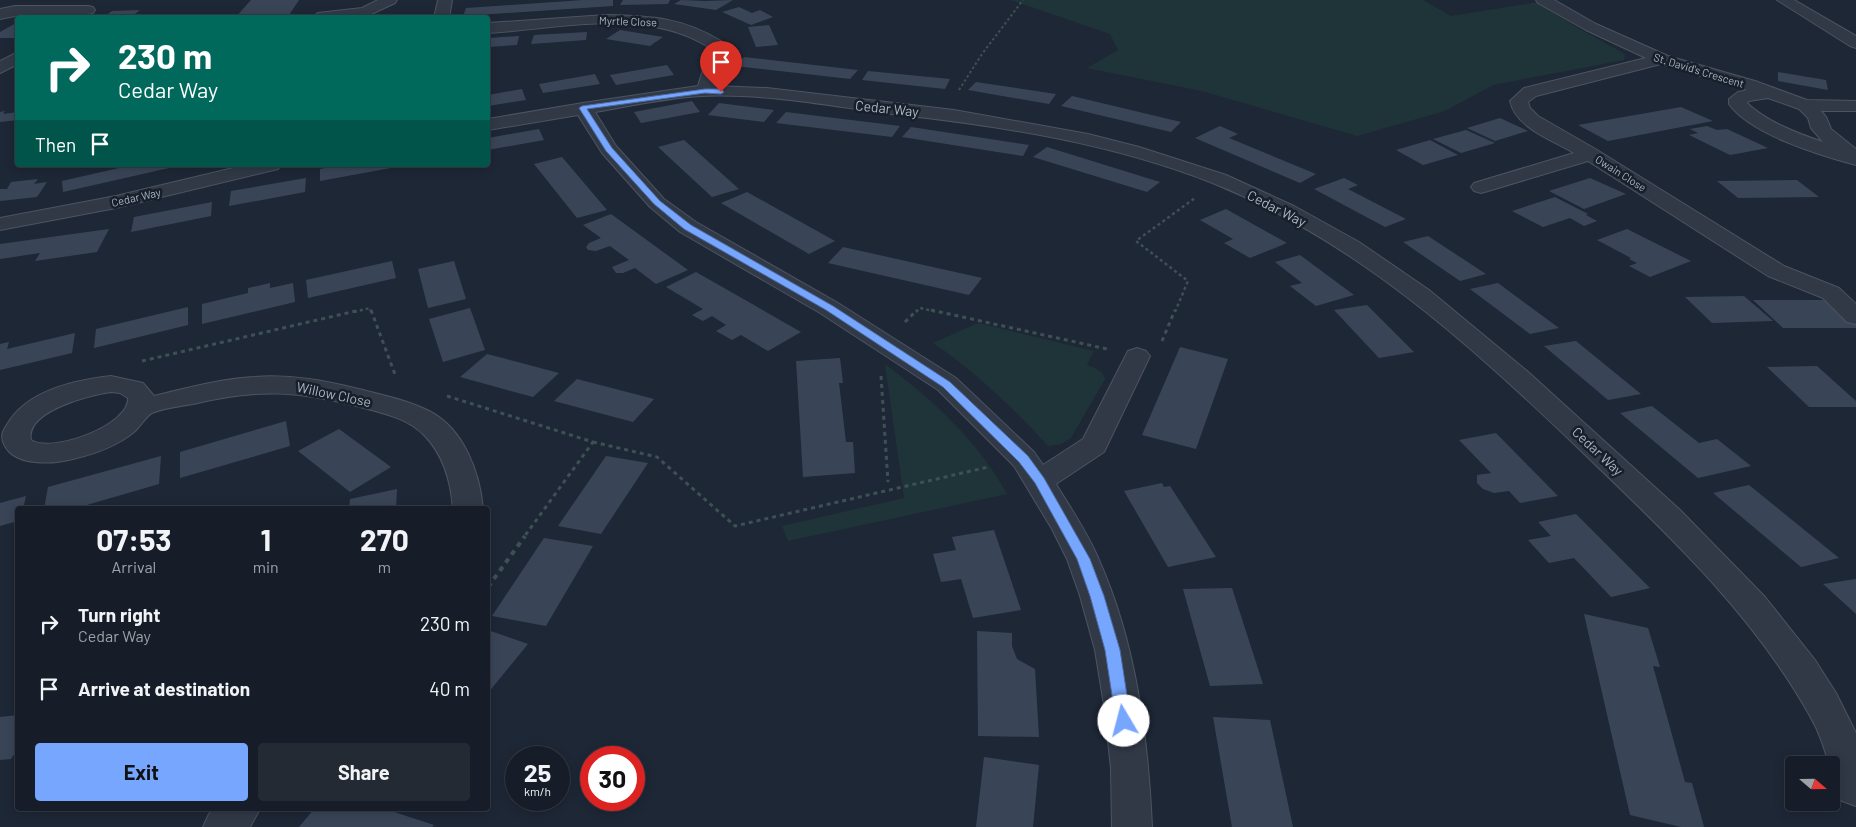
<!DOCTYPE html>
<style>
body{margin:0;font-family:Barlow,sans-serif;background:#232a34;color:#f1f3f6;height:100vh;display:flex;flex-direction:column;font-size:19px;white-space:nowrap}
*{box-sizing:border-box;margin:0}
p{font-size:16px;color:#9ea2a8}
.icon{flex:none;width:28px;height:28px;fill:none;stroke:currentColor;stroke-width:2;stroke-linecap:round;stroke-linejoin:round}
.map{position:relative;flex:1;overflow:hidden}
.drawer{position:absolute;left:15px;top:506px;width:475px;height:305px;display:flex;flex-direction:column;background:#161d28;border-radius:5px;box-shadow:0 2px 12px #0003,0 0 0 1px #353b45}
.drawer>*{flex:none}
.guide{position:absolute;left:15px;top:15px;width:475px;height:152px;border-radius:5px;box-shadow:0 2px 12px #0003,0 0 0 1px #353b45;background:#00695c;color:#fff;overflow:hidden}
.needle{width:32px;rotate:110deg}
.buttons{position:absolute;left:1785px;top:756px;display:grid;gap:10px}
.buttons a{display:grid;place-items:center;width:55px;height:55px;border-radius:5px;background:#161d28;box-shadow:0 2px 12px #0003,0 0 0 1px #353b45;font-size:25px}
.speed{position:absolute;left:505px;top:746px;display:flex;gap:10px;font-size:25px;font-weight:700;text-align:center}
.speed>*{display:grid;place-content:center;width:65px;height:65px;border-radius:50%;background:#161d28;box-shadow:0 2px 12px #0003,0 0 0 1px #353b45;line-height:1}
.speed small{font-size:12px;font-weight:400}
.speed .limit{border:8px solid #d22;background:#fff;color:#111}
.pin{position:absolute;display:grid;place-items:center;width:42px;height:42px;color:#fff;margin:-51px -21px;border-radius:50% 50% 50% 0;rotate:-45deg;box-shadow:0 0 5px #0007}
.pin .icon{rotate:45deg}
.me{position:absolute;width:55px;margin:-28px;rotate:352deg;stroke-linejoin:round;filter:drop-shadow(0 0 4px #0008)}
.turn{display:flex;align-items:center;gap:18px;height:105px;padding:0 20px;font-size:22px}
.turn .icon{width:65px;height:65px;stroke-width:2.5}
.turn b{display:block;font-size:35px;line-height:42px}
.then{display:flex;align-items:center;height:48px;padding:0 20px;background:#0003;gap:10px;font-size:19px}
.eta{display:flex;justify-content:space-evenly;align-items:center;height:85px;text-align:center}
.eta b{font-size:30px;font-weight:700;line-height:35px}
.action{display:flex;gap:10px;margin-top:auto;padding:10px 20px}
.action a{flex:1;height:58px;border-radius:5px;background:#76a6fe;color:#111;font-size:20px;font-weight:700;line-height:58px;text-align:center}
.action a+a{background:#232a34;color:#f1f3f6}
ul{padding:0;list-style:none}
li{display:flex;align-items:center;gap:15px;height:65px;padding:0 20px}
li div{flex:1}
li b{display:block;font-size:19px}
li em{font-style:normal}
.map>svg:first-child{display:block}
.green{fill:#1f3438}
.building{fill:#394557}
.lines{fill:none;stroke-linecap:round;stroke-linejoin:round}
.minor-casing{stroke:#4c5462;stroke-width:2}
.path-far3{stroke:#3d5155;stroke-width:2;stroke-dasharray:2.5 2.5;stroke-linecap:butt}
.path-far2{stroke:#3d5155;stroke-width:2.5;stroke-dasharray:3 3;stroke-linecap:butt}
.path-far1{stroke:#3d5155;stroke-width:3;stroke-dasharray:4 4;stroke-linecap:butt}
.path{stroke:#3d5155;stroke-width:4;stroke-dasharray:5 5;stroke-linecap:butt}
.minor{fill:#313947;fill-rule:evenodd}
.route{fill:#76a6fe;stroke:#4d6ca5}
.labels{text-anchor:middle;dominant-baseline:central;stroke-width:5;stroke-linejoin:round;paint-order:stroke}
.far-street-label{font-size:11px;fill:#aab4c4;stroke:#171f2b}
.street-label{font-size:14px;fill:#aab4c4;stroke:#171f2b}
</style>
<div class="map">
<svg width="1856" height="827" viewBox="0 0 1856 827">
<rect width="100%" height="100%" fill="#1e2736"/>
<!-- green -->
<path class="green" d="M1011,0h412l28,16 87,-14 40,26 47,26 -1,6 -131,25 -48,26 -88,25 -155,-45 -115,-23 31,-18 -8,-16z
M978,323l116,28 -7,14c8,3 15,4 18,14l-34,59 -10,6 -13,2c-35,-38 -72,-74 -115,-103z
M885,364c47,35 94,78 122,130l-219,47 -6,-15 122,-28z"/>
<!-- building -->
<path class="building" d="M251,0h48l-12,18h-52z
M583,0h30v6l-150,10 3,-8z
M623,0h47l-2,4 -48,1z
M681,0l24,1 28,-1 -17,10 -42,-6z
M739,7l13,6 8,-3 13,7 -22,8 -29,-13z
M140,10l-10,8h-28l10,-7z
M16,23h2v15h-18v-6z
M769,25l9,20 -22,2 -8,-20z
M620,30l43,7 -13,9 -44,-7z
M587,32l-1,8 -55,4 3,-9z
M519,36l-2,9 -29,2v-9z
M744,57l114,13 -8,9 -115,-13z
M667,65l7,10 -58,10 -6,-10z
M868,71l82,8 -5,10 -83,-9z
M1778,72l48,8 2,10 -50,-9z
M595,74l5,10 -57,9 -4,-9z
M976,82l80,12 -7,10 -81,-14z
M522,89l4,11 -38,6v-11z
M1072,96l109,26 -10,10 -110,-26z
M692,101l8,11 -59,11 -7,-11z
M719,103l55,7 -10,12 -56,-7z
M1681,107l32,14 -105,20 -30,-16z
M5,111l-2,3 15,-2v8l-18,2v-10z
M786,112l114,14 -8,11 -116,-14z
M1500,118l28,13 -33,10 -28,-13z
M1220,126l18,8 -9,4 87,36 -16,9 -105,-45z
M1707,126l10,4 10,-1 41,19 -38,7 -41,-20 9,-2 -8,-4z
M911,127l118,18 -6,11 -121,-19z
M539,129l5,11 -56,10v-12z
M1466,130l29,13 -34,10 -28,-14z
M684,140l55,49 -27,8 -54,-50z
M1430,140l28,15 -35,10 -27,-15z
M1047,147l113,35 -13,10 -114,-35z
M562,157l45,53 -30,8 -43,-54z
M132,165l46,1 -115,26 -1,-11z
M341,165h61v1l-82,15v-12z
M306,178l-1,14 -76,14 2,-15z
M1344,178l14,7 -10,4 58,30 -21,8 -71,-38z
M1590,178l36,16 -42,15 -35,-18z
M38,179l-4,5 13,-2 -10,15 -37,4v-12h7l4,-7z
M1797,180l22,17 -81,1 -21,-17z
M747,192l88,49 -26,13 -88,-51z
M1555,197l33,17 -2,1 11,6 -13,5 -14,-8 -27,9 -31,-16z
M212,202l-1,14 -80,16 3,-15z
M1226,209l61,34 -37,15 -26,-15 9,-4 -33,-19z
M611,214l77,56 -32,14 -21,-16 -12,5h-7l-4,-6 17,-7 -19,-14 -14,5 -8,-1 -2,-3 3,-4 12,-5 -18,-13z
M109,229l-12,23 -62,9 5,-8 -40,6v-15z
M1627,229l64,32 -41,16 -21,-11 8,-3 -8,-4 2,-1 -34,-18z
M1428,236l58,38 -26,7 -57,-39z
M843,247l139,31 -13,17 -141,-32z
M1300,255l54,40 -38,11 -26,-20 12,-3 -27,-21z
M392,261l4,17 -88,20 -2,-18z
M454,261l12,38 -38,9 -10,-39z
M696,272l105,60 -33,19 -27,-16 -9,5 -16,-9 10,-6 -14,-9 -9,5 -11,-6 11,-6 -37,-22z
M270,283v5l23,-5 2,19 -93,22v-20l46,-11v-5z
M1498,283l61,45 -29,6 -60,-45z
M1744,296l29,25 -61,2 -27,-26z
M1753,300h74l29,25v3h-73z
M1367,305l47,47 -35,6 -45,-48z
M188,307v18l-94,23 2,-19z
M470,308l15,42 -42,12 -14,-43z
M75,333l-3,20 -72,17v-26l9,-2 -2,7z
M1576,341l65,53 -33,6 -64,-54z
M1180,347l48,12 -32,90 -54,-14z
M487,354l72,19 -26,24 -73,-20z
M840,358l3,25h-4l7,59h7l2,31 -52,4 -7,-116z
M1817,366l39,35v6h-47l-42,-40z
M577,379l77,20 -21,23 -79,-21z
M1652,406l47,37 18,-4 34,27 -53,12 -78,-65z
M286,421l4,25 -110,32v-26z
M339,429l52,38 -41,25 -52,-41z
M1496,433l62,63 -38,7 -11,-12 -15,2 -11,-4 -6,-6v-8l14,-2 -32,-33z
M161,456l-2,28 -86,25h-29l4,-22z
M606,456l42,7 -47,71 -43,-8z
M1162,483l2,4 6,-1 46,71 -48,10 -44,-76z
M1749,485l90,73 -38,9 -88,-74z
M397,489l-1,20h-47l1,-10z
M26,496l-3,13h-5v12l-18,5v-23z
M1576,514l74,74 -39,9 -37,-39 -25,5 -21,-23 23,-4 -13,-14z
M994,530l27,80 -48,8 -12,-39 -20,3 -8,-28 23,-4 -4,-13z
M544,538l49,8 -47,80 -54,-10z
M1856,579v35l-33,-30z
M1232,588l31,96 -53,2 -27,-97z
M1584,614l64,14 12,39 -7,-1 32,116 7,1 12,44h-23l-51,-12z
M488,630l40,14 -40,49z
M977,631l35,2v13l5,13 18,10 4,68 -61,-1z
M18,715v33l-7,11 -11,1v-43z
M1213,717l57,3 23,107h-61z
M984,757l55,8 -6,62h-57z
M314,809h71l49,16 -2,2h-133z"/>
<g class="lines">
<!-- minor casing -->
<g class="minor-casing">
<path id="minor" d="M378,0h19l-2,3 -30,14 -54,1 7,-5 44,-5z
M438,0h14l-3,18h-15z
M1536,0h18l42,24 72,32 87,25 52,19 49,1v10h-35l5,6 5,12 25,20v16c-35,-9 -106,-31 -127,-61v-5l9,-7 9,-2 -86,-26 -125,32 -8,6 2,6 8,8 59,34 187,116 55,22 17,16v20l-9,-2 -24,-24 -55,-22 -180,-115 -100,30 -7,2 -7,-2 -3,-4 3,-4 100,-30c-22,-13 -58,-25 -64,-52l14,-13 122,-30 -60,-28 -48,-27zM1768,98l31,11 9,9 3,10 12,14c-26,-9 -56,-20 -76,-39l2,-2z
M1777,0h17l62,36v12l-6,-2z
M15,6h73l5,1 2,3 -2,3 -5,1 -73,2 -15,3v-10z
M606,15c45,1 75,2 115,26l3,13 -9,32 52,2 187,22 134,24 51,13 87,28 68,31 65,36 70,48 98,81 153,139 85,87 50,63 21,33 20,40v73l-14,-5c-13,-29 -16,-58 -32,-85 -59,-106 -150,-189 -236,-272 -108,-103 -219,-203 -359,-260 -103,-41 -214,-58 -323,-70 -62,-8 -127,-21 -191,-18 -35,2 -71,10 -106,16l21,34 48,53 32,23 142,81 118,75 78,74 9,13 40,-26 45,-88 9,-3 9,3 4,5 -46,96 -48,32c15,25 32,49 43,76 37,83 49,177 53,267h-40l-1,-59 -7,-63 -9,-55 -15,-54 -13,-37 -15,-30 -38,-63 -76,-76 -118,-77 -140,-81 -30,-25 -48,-54 -24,-38 -90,15v-11l95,-16 115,-17 10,-32 -1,-8c-65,-39 -148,-17 -219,-13v-10z
M18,52v12l-18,9v-12z
M246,165h35l-3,4 -162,39 -116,22v-12l116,-22z
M111,376l32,7 11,13c33,-8 66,-17 100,-19 37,-3 73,4 109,13 23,6 47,11 68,22 33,18 49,61 52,97h-30c-2,-27 -9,-53 -28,-73 -16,-17 -39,-22 -61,-28 -65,-17 -105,-20 -171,-4 -13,2 -29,4 -41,9 -6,3 -12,14 -18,19 -17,14 -40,22 -61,27 -20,5 -59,8 -69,-15 -4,-8 -1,-14 4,-21 20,-33 67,-43 103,-47zM111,392l9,1 8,5c2,27 -76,56 -97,42 -6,-29 59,-45 80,-48z
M213,809h47l-10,18h-47l6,-13z"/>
</g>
<!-- path-far3 -->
<path class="path-far3" d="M959,90l23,-36 41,-54"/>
<!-- path-far2 -->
<path class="path-far2" d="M354,312l16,-4 1,4
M916,312l4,-4 17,4
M1175,312l13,-31 -52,-40 59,-43"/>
<!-- path-far1 -->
<path class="path-far1" d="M371,310l25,67
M931,310l176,39
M905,322l12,-12
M1162,341l13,-31
M142,361l218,-51
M881,376l7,106
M447,396l146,46 -69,95
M593,442l64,15 78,69 253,-59"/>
<!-- path -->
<path class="path" d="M488,587l37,-51"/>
<!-- minor -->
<use href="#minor" class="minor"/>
</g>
<!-- route -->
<path class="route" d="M705,89h16l3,3 -3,2 -16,-1 -118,16 25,39 48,53 31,24 142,81 117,76 78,74 16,22 46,81 14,37 16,54 11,71 -2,5 -5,2 -6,-2 -2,-5 -11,-71 -15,-54 -13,-37 -42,-76 -16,-21 -76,-75 -117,-77 -142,-81 -30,-25 -48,-53 -27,-43 3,-2z"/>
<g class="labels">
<!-- far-street labels -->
<g class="far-street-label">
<text transform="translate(628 21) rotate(2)">Myrtle Close</text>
<text transform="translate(1699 70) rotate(17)">St. David's Crescent</text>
<text transform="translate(1621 173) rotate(32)">Owain Close</text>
<text transform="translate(136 197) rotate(-13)">Cedar Way</text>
</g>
<!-- street labels -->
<g class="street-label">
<text transform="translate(887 108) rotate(6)">Cedar Way</text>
<text transform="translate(1277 208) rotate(27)">Cedar Way</text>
<text transform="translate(334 394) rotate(12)">Willow Close</text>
<text transform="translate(1598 451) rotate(43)">Cedar Way</text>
</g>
</g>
</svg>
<div class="buttons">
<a><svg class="needle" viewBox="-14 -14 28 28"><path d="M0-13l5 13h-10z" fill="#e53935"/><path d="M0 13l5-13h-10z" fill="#9ea2a8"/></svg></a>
</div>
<div class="speed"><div>25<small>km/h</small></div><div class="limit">30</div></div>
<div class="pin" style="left:721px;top:92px;background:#d93025"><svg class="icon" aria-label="arrive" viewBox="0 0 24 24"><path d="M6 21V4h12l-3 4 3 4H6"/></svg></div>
<svg class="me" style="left:1124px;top:721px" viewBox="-20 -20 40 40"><circle r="19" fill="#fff"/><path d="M0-13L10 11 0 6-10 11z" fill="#76a6fe"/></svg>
<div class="guide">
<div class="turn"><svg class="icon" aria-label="right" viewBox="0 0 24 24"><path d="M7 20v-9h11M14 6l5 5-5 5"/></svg><div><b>230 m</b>Cedar Way</div></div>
<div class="then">Then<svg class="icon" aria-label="arrive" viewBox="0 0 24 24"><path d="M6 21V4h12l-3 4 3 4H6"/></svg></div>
</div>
<section class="drawer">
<div class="eta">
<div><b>07:53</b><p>Arrival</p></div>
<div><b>1</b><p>min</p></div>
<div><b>270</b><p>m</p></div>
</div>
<ul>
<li><svg class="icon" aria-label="right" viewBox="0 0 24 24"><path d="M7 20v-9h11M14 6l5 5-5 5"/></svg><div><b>Turn right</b><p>Cedar Way</p></div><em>230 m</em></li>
<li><svg class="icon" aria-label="arrive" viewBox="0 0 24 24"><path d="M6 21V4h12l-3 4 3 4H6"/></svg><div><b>Arrive at destination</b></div><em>40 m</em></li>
</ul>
<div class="action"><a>Exit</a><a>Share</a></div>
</section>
</div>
